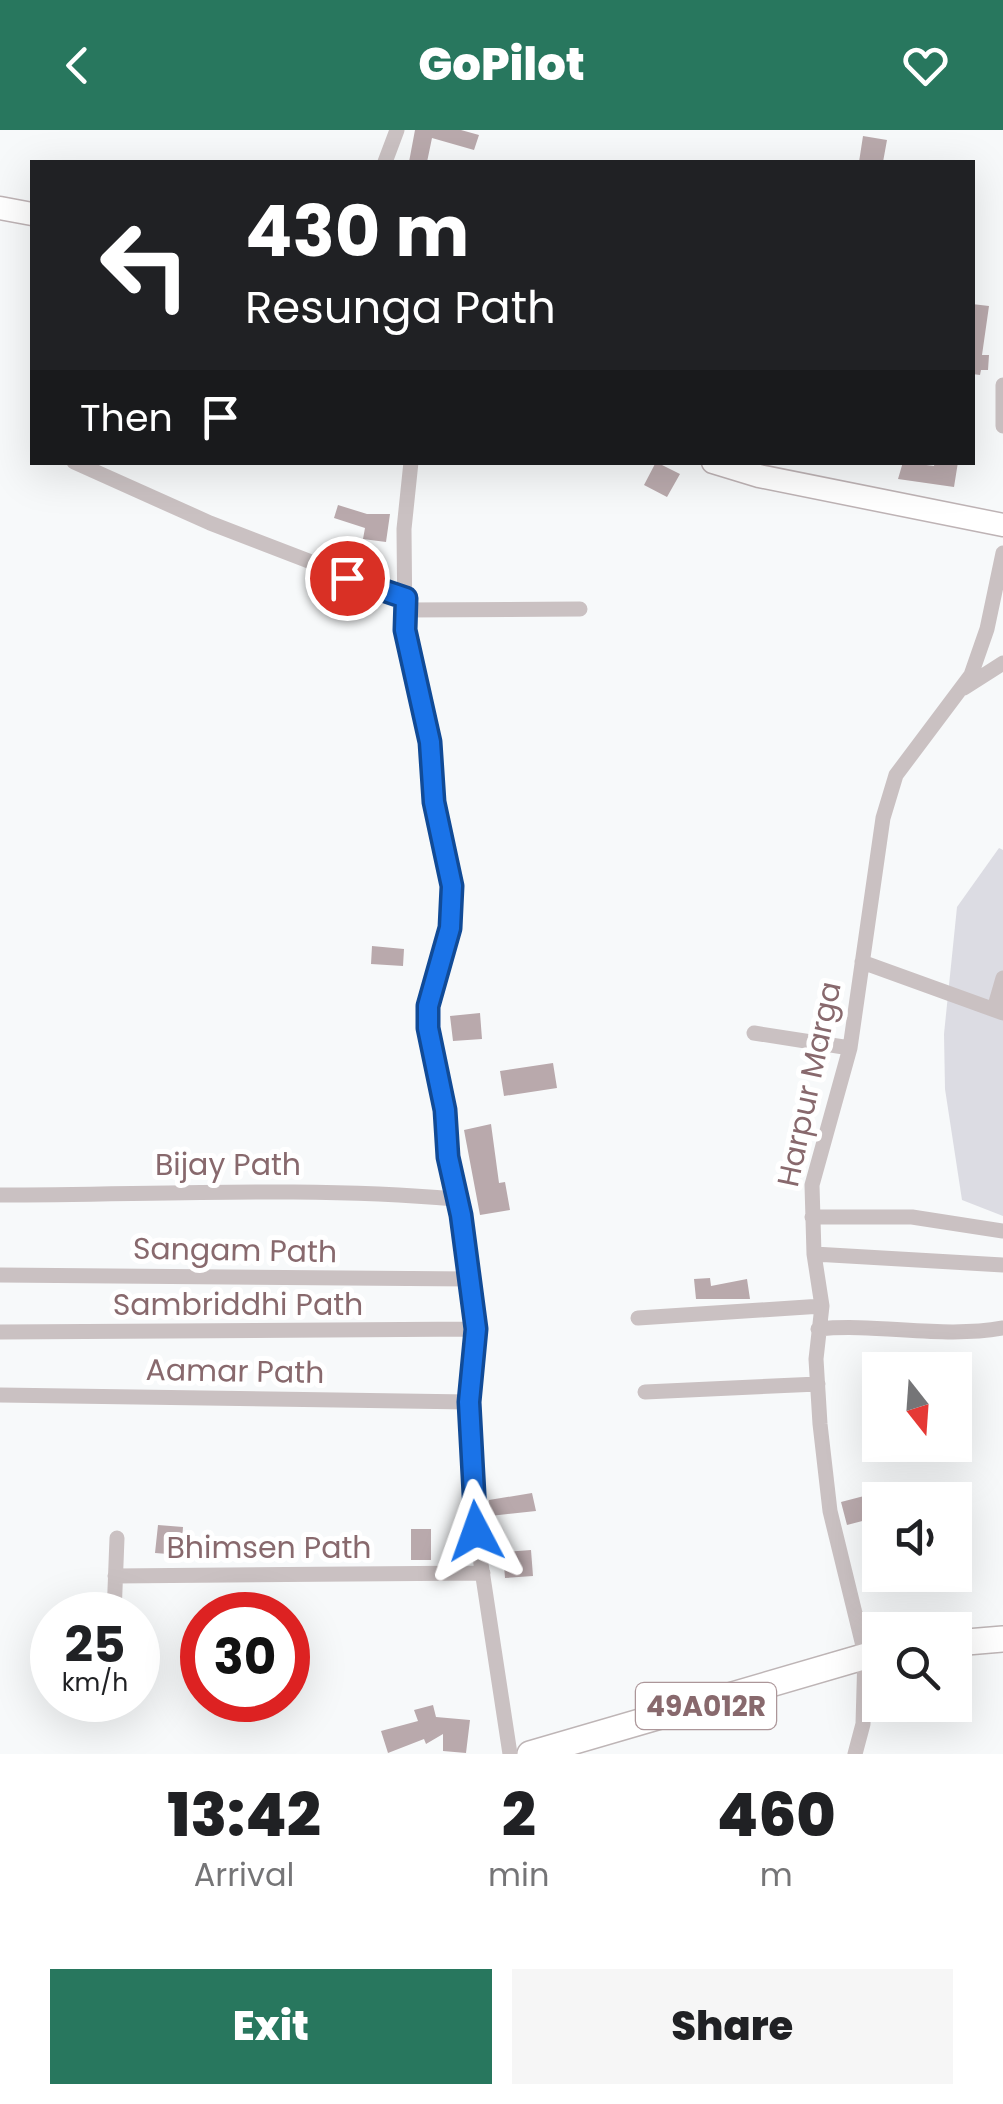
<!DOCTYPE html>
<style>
body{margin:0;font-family:Poppins,sans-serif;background:#f6f6f6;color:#202124;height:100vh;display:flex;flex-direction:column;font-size:38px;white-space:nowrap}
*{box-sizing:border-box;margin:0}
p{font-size:32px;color:#757577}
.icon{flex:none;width:55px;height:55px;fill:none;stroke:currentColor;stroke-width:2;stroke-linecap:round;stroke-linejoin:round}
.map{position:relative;height:1624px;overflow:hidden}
.drawer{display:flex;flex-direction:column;background:#fff;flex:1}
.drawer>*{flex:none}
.hud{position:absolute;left:30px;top:30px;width:945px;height:305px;border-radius:0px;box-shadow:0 10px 40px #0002;background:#202124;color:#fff;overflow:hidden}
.needle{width:65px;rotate:163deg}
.buttons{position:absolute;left:862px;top:1222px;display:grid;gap:20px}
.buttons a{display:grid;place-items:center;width:110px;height:110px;border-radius:0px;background:#fff;box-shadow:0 10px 40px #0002;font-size:50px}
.speed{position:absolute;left:30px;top:1462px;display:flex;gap:20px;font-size:50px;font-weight:700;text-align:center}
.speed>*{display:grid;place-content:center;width:130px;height:130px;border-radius:50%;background:#fff;box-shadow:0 10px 40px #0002;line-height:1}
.speed small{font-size:25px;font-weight:400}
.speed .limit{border:15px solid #d22;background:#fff;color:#111}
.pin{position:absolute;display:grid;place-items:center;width:85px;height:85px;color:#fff;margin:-42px;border:5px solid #fff;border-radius:50%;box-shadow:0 2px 10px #0007}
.me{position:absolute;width:110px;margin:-55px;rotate:356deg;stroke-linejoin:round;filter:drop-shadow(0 0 8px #0008)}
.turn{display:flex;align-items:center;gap:35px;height:210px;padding:0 50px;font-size:45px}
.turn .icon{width:130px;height:130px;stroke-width:2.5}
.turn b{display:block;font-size:70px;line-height:85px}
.then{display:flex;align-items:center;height:95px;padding:0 50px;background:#0003;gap:20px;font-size:38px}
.eta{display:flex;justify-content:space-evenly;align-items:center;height:170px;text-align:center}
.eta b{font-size:60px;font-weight:800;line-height:70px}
.button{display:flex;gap:20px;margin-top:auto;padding:20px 50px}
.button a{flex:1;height:115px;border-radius:0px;background:#28775e;color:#fff;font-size:40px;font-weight:800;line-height:115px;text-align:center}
.button a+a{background:#f6f6f6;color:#202124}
header{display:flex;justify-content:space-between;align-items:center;height:130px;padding:0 50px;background:#28775e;color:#fff;font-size:45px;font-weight:800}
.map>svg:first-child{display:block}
.green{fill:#dcdce3}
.building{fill:#b9a9ac}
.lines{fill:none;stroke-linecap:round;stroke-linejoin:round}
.secondary-casing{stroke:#beb3b5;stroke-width:25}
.primary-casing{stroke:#beb5b6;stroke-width:28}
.street{stroke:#cac1c2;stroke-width:15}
.secondary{stroke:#fff;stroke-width:22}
.primary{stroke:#fff;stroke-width:25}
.route-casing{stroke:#114b97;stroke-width:25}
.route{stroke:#1a73e8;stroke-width:18}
.labels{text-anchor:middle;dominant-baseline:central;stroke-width:10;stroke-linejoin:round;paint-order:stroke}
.shield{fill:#fff;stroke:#ac9699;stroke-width:2.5}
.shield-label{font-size:28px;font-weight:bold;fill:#88696d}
.street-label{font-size:30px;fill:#88696d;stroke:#fff}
</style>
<header><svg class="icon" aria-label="back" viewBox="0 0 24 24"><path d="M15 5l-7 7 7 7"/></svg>GoPilot<svg class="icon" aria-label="heart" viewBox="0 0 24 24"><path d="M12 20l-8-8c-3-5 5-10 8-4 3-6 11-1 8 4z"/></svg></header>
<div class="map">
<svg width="1003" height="1624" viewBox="0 0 1003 1624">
<rect width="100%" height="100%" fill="#f7f9fa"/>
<!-- green -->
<path class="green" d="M999,718l4,2v366l-41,-16 -17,-111 -1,-55 13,-127z"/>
<!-- building -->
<path class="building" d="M415,0h46l18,5 -5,15 -42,-12 -5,24h-18z
M863,6l24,4 -4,22h-24z
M972,174l17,2 -7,49h7l-1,15h-7l-1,5 -8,-1z
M656,332l24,12 -13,23 -23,-12z
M903,332l31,4 1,-4h23l-4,25 -56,-8z
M338,375l29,9h23l-4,28 -23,-3 2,-11 -31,-10z
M372,816l32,3 -1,17 -32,-2z
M480,883l2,26 -29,2 -3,-25z
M553,933l4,25 -53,8 -4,-25z
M491,994l8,59 6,-1 5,28 -30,5 -16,-85z
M710,1148l1,8 36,-7 3,20h-54l-2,-20z
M532,1363l4,18 -46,5 -1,-16z
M864,1366l6,23 -23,6 -6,-23z
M158,1395l25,2 -2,28 -26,-2z
M411,1399h20v31h-20z
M531,1420l2,26 -28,2 -2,-26z
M433,1575l3,12 34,3 -4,33 -23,-2v-17l-17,10 -2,-5 -36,14 -7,-22 37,-10 -4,-11z"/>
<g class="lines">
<!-- secondary casing -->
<g class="secondary-casing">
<path id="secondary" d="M0,78l32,6
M713,332l46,14 244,49"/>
</g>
<!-- primary casing -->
<g class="primary-casing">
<path id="primary" d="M955,1513l48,-4
M530,1624l350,-102"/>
</g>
<!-- street -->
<path class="street" d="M385,32l12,-32
M1003,255v41
M74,332l136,61 195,75
M411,332l-7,67 1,102 25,111 4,60 18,84 -2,42 -22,77v23l17,81 3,48 13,58 15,114 -7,73 7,129 34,223
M407,480l173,-1
M964,558l39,-25
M862,832l141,51
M994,879l9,-31
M754,903l96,15
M0,1065c152,0 303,-9 455,4
M812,1087h100l91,14
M814,1124l189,11
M0,1145l470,4
M638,1188l184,-12
M818,1199c61,-6 124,10 185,-1
M0,1202l476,-3
M645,1262l173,-8
M0,1265l469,7
M115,1446l368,-3
M114,1485l3,-77
M855,1624l8,-30 2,-70 -35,-143 -10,-87 -4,-65 6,-53 -8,-52 -2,-69 38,-137 33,-230 13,-43 75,-100 16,-46 16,-76"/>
<!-- secondary -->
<use href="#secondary" class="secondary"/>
<!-- primary -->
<use href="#primary" class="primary"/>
</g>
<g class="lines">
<!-- route casing -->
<g class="route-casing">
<path id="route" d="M347,448l59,20 -1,32 25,112 4,60 18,84 -2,42 -22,78v22l17,82 3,47 13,58 15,114 -7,73 7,129"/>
</g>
<!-- route -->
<use href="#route" class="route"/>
</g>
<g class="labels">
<!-- shield labels -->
<rect class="shield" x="636" y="1553" width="140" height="46" rx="8"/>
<g class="shield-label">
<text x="706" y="1576">49A012R</text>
</g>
<!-- street labels -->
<g class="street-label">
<text transform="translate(809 954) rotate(-78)">Harpur Marga</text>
<text x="228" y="1034">Bijay Path</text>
<text transform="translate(235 1120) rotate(1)">Sangam Path</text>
<text x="238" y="1174">Sambriddhi Path</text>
<text transform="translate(235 1241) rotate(1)">Aamar Path</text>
<text x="269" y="1417">Bhimsen Path</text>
</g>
</g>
</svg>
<div class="buttons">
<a><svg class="needle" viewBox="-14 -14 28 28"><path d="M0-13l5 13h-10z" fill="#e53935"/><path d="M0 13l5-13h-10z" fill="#757577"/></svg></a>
<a><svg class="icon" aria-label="sound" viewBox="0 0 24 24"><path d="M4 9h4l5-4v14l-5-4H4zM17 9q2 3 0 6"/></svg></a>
<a><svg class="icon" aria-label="search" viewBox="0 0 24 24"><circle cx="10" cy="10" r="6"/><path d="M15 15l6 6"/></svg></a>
</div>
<div class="speed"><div>25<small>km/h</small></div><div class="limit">30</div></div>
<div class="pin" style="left:347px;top:448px;background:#d93025"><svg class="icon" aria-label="arrive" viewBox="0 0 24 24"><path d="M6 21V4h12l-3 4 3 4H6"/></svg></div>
<svg class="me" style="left:476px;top:1401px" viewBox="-20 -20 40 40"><path d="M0-17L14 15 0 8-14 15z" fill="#1a73e8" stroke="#fff" stroke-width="4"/></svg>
<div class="hud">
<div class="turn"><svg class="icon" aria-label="left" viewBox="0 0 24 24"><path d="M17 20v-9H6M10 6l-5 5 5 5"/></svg><div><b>430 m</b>Resunga Path</div></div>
<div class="then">Then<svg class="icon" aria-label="arrive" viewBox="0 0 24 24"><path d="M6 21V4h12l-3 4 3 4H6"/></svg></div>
</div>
</div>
<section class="drawer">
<div class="eta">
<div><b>13:42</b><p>Arrival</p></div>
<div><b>2</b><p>min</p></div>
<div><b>460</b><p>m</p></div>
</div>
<div class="button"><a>Exit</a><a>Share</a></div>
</section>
